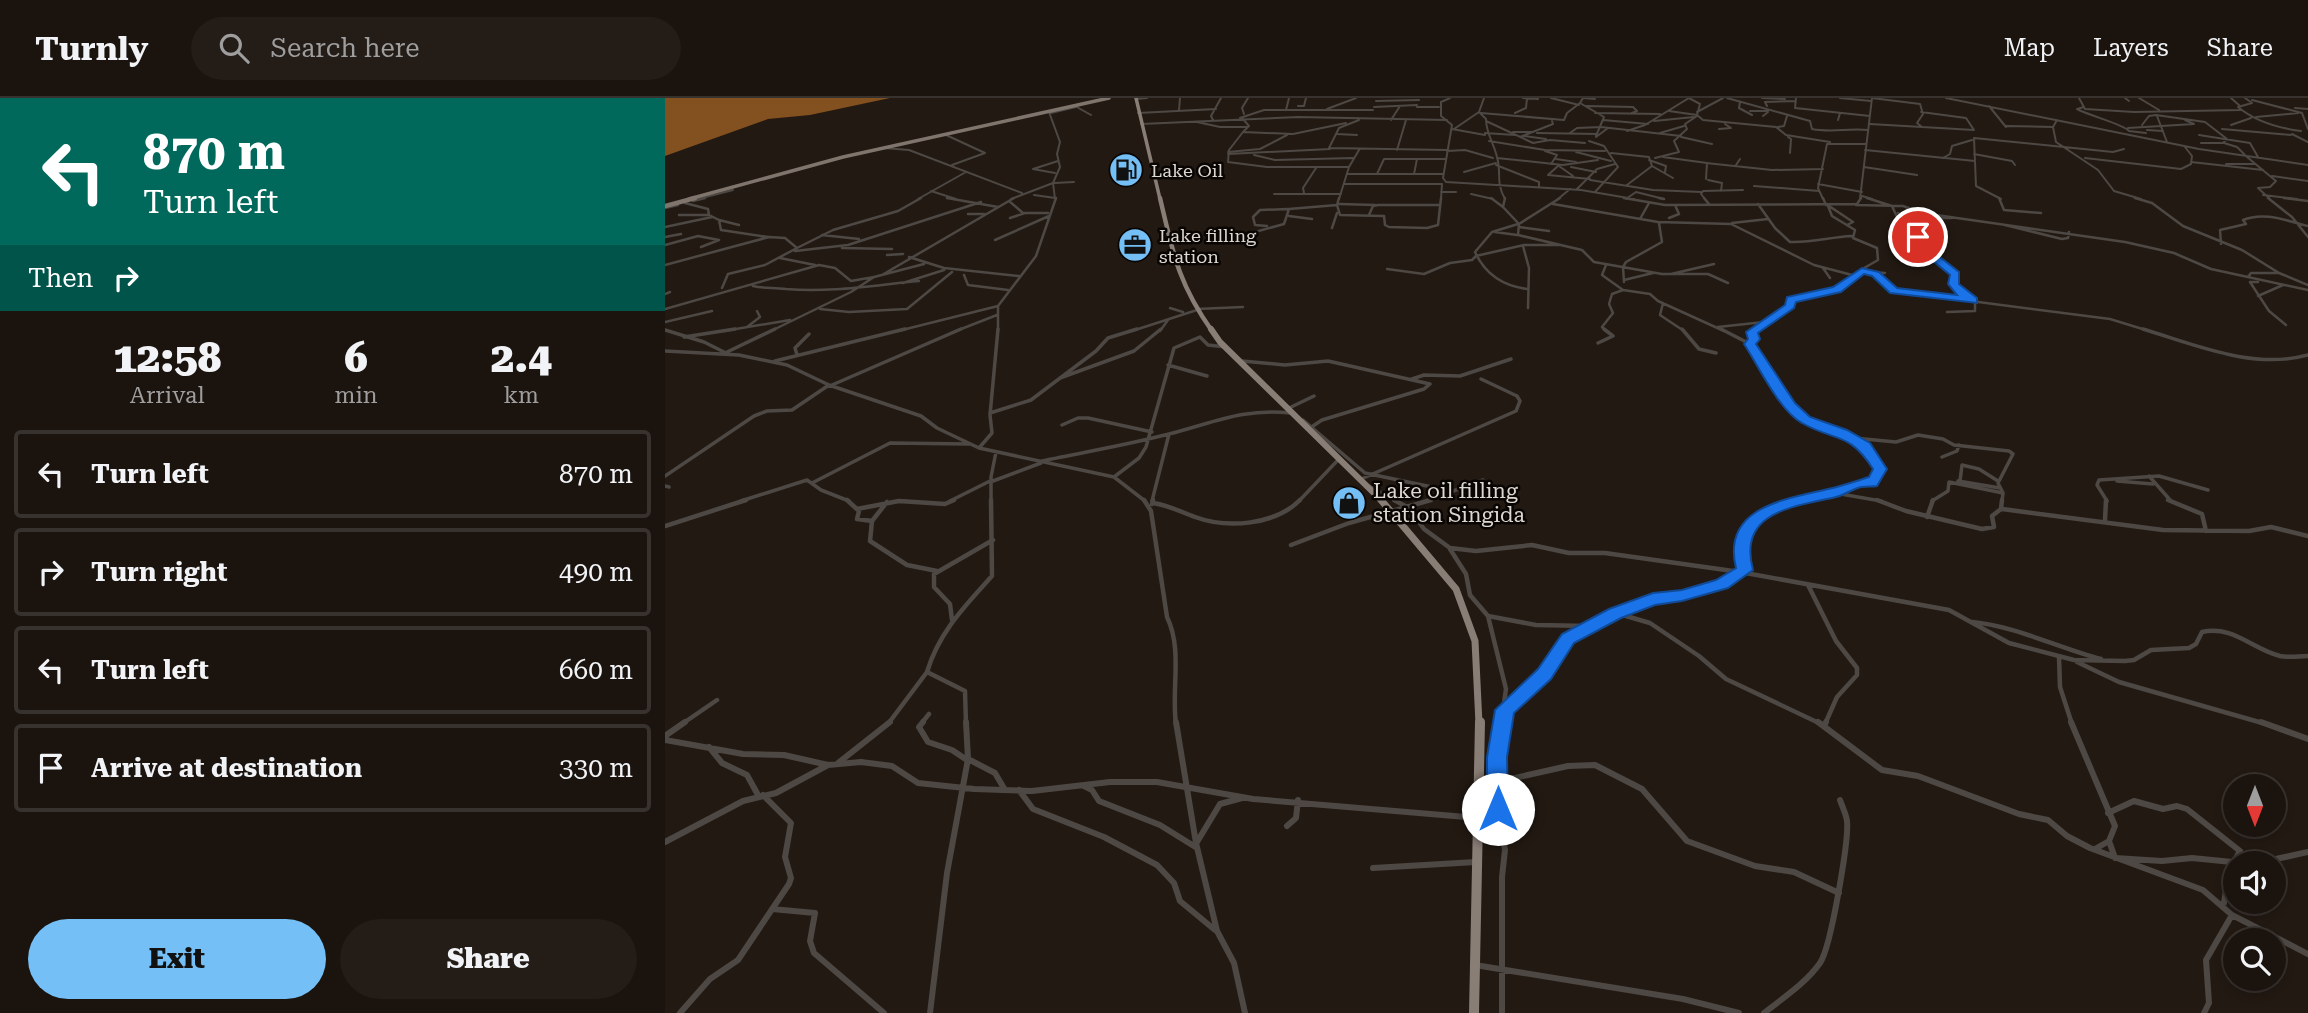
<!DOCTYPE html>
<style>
body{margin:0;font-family:"Roboto Serif",serif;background:#231c17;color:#f1f3f6;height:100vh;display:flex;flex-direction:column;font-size:26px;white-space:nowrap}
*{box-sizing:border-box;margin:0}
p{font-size:23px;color:#9f9e9e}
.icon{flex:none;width:38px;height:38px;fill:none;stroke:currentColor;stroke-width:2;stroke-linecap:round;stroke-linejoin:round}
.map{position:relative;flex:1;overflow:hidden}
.sheet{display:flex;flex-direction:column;background:#1a130e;width:665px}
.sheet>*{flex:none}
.guide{background:#00695c;color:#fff;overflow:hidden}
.needle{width:46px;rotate:180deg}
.buttons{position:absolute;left:1558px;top:676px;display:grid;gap:14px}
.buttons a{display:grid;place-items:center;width:63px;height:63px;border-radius:50%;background:#1a130e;box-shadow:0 4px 10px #0003,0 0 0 2px #38322e;font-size:35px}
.pin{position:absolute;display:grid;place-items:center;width:60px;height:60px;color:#fff;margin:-30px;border:4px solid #fff;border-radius:50%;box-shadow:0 2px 7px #0007}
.me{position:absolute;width:77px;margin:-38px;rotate:0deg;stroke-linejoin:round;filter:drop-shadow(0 0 5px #0008)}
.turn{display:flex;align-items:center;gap:24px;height:147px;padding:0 28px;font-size:32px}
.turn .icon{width:91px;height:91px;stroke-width:2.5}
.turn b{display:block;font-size:49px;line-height:60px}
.then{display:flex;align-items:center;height:66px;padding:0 28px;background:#0003;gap:14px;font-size:26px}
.eta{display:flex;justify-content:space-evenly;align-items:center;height:119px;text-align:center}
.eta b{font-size:42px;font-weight:800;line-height:49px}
.button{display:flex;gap:14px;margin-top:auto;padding:14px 28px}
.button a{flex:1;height:80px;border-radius:42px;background:#74c0f6;color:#111;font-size:28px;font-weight:800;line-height:80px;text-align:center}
.button a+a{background:#231c17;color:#f1f3f6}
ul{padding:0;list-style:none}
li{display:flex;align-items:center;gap:21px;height:88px;margin:0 14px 10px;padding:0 14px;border:4px solid #38322e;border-radius:7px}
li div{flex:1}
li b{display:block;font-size:26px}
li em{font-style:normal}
header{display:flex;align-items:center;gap:42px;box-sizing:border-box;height:98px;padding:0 35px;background:#1a130e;border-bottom:2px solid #38322e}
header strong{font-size:33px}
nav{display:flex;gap:38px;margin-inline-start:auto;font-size:24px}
.search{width:490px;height:63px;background:#231c17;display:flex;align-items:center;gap:18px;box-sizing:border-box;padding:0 24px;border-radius:38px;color:#9f9e9e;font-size:26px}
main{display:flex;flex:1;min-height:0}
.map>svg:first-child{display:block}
.water{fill:#83501f}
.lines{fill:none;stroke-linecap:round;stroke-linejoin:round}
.minor-far4{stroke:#4d4844;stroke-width:2}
.minor-far3{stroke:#4d4844;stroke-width:2.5}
.minor-far2{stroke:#4d4844;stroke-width:3.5}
.minor-far1{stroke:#4d4844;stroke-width:4.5}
.minor{stroke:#4d4844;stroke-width:6}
.primary-far1{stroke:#7f756d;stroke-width:3.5}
.primary{stroke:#7f756d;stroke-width:4.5}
.trunk-far4{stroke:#897e76;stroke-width:3.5}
.trunk-far3{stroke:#897e76;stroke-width:4.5}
.trunk-far2{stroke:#897e76;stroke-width:6}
.trunk-far1{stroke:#897e76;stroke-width:7}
.trunk{stroke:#897e76;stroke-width:10}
.route{fill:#1a73e8;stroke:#114b97;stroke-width:2}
.labels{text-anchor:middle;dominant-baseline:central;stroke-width:5;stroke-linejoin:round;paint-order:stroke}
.far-poi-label{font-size:18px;fill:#ddd7d1;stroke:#090503;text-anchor:start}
.poi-label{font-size:21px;fill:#ddd7d1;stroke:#090503;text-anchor:start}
</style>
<header>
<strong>Turnly</strong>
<div class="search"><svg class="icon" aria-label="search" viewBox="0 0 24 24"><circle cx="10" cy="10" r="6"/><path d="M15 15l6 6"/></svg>Search here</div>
<nav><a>Map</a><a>Layers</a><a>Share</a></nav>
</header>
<main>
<section class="sheet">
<div class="guide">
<div class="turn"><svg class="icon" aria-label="left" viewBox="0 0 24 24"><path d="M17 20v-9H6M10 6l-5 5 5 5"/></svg><div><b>870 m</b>Turn left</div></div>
<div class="then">Then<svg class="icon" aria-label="right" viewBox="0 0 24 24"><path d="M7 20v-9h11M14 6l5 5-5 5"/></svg></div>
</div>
<div class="eta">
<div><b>12:58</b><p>Arrival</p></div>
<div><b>6</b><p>min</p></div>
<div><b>2.4</b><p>km</p></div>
</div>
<ul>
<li><svg class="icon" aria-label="left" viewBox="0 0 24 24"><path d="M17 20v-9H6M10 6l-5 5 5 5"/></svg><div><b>Turn left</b></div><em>870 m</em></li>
<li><svg class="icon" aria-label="right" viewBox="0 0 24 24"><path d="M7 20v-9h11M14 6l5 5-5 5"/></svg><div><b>Turn right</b></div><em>490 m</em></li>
<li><svg class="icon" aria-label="left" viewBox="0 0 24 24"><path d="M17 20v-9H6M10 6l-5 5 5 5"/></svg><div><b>Turn left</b></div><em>660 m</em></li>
<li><svg class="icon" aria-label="arrive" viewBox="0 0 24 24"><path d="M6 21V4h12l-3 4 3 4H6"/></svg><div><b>Arrive at destination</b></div><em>330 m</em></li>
</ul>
<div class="button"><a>Exit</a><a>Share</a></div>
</section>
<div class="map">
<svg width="1643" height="915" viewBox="0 0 1643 915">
<rect width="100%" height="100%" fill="#221912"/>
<!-- water -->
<path class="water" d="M0,0h225l-80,17 -42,4 -103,37z"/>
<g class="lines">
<!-- minor-far4 -->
<path class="minor-far4" d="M785,0l-9,4v14l11,9 -9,53 3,4 135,8 53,9
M819,0l-5,14 7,7c0,15 8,24 11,38 5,18 -2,24 8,42
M858,0l15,1
M886,0l28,7
M918,0l-3,5 24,14 -8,19
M919,0l11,1
M1024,0l11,6 -3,11 6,5 73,7 10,8 44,7
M1062,0l83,23 2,8c19,4 36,-1 56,1
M1097,0l23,1
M1131,0l-1,10 75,8
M1175,0l31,3
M1207,0l48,6 3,10 -6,9 5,4
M1281,0l253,51 109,16
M1414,0l6,11
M1460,0l4,3
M1474,0l20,12
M1566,0l9,8
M1580,0l7,5 -14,4c18,15 40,21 63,24
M471,1l11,-1
M1587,2l50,13 6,16
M711,3l43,-1
M1075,4l-1,6 13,7
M410,8l16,9
M633,8h6l2,-8
M921,8l47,1 4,4 -5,2
M1102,8l-2,-4 30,-1
M1324,8l17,21
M709,9l43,-2
M752,9h22
M1419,9l-7,2c13,7 46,15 52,22
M1630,10l13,1
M662,11l29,-11
M1420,11l49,3 107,-2
M514,12l1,-12
M621,12l3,-12
M1004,13l28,4
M1085,13h18
M384,14l11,30 -3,12 3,13 -7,16 2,16
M1032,14l26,-14
M386,15l25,-6
M473,15l78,-4
M816,15l83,7 3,-7 13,-10
M850,15l11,-5 1,-10
M930,15l65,1
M579,16l-2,-6 6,-10
M1491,17l49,7 22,17 -4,4h-22
M1098,18l5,-4
M1492,18l10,26
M1591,19l42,-4
M575,20l24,-8h109
M578,21l6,7 -6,6 50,2 53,-11
M548,22l-2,-4 10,-18
M694,22l-20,8 -10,20 118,2
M726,22l9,-14
M938,22l45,4
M1173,22l2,-7
M1392,22l-4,7 3,15 42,28 16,21 27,8
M821,23l47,22 17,-3 35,3
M989,23l40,-4
M532,24l23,5h28
M476,26l157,-7 149,3
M1205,26l104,6 -8,-12 -45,-6
M1477,27l7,-9 7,-1
M1566,27l20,-7
M1341,28l47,1
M936,29l80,9
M1113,29l6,-1 3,-10
M1463,30l66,-4 -9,-4
M787,31l33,6
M789,31l25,-17
M1054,31l12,-1 -6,-4
M1557,31l69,6
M1482,32l16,1
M962,33l18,-6 44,-27
M1464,33l17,2
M578,34l-14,18 -1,12 39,5h82
M848,34h19
M820,35l30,2
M872,35l60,1
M905,35l7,-5 24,-1
M995,35l24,-7
M672,36l20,1
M1627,36l16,8
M281,37l39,18 -33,12
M1534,37l51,8 8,14
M859,38l22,3
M855,39l33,-13 -1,-3
M931,39l12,-9
M1016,39l31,7
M1123,39l3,2 -1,14
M824,43l56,9 60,1
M924,43l15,5 14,21 -23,25
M1559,45l13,4 8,8
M219,50l25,2 113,43
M732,52l9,-30
M1200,52l110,11
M782,53l18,-1 28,8
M880,53l12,4 -6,9
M563,54l32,-3 27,-14
M911,54l35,9
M946,55l38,4 3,9 21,12
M563,56l102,-5
M1309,56l38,7 3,4
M589,57l21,5 78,-2
M998,59l44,6 -1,16
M1582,59l29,24 -6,6 -12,1 12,11
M832,60l66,7 35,-5
M990,60l24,-6 -5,-11 13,-12 -2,-5 12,-8
M1278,60l7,-4 2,-8 20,-6
M1420,60l96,11 10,-5 1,-8 -7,-9
M891,61l20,3
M984,62l17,6 -1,6
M1526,64l72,8
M1041,65l66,7 51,-1
M1561,66h29
M831,67l43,17v5
M1071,67l4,-6
M893,68l-10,9 42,4
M894,68l14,10
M906,69l25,5
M1199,69l53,8
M799,74l32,-9
M390,75l-22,-4 25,-8
M682,76h96
M712,76l7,-15h62
M749,76l3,-15
M1607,78l36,5
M925,82l63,10 48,2
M1043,82l14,3 -1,8
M389,85l20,-1
M680,86h97
M1153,86l44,8
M962,87l25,-19
M1089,88l65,5
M912,91l20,-20 18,-5
M266,93l25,8
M776,94h15
M639,95l-1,-5 13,-20
M609,96h67
M806,96l22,5
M369,97l21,3
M1598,97l34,4
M1197,98l10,3
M33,101l35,-9
M253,101l48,-27
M346,101l42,-16
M674,101l10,-32 10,-17
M776,101l1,-15
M893,101l12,-10
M961,101l10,-7 28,7
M1040,101l-4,-5 2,-3 40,-1
M1158,101l-5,-11 9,-44h39
M1195,101l12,-101
M1336,101l-25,-13 -2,-48 139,14 11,-3"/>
<!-- minor-far3 -->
<path class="minor-far3" d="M282,100l51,9
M826,100l12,9
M840,100l-2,9 16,17 -1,11 64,15 12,12 68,12
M959,100l41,7 192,-1 4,-6
M994,100l5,1
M1039,100l5,6
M1158,100l3,7
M1202,100l25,8 5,11 29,25v9l29,23v13l14,11
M1334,100l5,12 37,3
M1470,100l17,5 31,23 59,24 37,23 29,12
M1603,100l24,19 16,20
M1619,100l24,3
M28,103l12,-3
M344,103l14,12
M20,105l23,6 1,6 10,5 2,10 47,7
M674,106l36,1
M888,106l105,18 73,2 83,41 38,10
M1093,106l17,24 15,14c22,1 40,-5 62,-6
M672,107l3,10 44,1 1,9 4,2 38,1 11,-3 3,-27
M1191,107l47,1 19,7 203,29 49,11 37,16 97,21
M1164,108l24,16 -6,3
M0,110l13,-3
M1233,115l8,5h45
M303,116h16
M14,117h29
M704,117l4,-9 5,-1h62
M624,118l23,3
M345,120l15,-5h23
M1004,120l10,-4 -4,-9
M975,121l9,-16
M54,122l20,5
M1067,125l36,-4
M853,126l-26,8 -17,20c10,22 29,34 52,37
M854,126l41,-26
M1340,127l57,14 6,-1 1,-6
M602,128l-12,-1 -2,-8 7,-7 28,-1
M0,129l47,-10
M854,129l30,4
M667,130l5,-15
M830,134l22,3
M157,137l37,4
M0,139l16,-3
M330,142l54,-24
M554,144l65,-18 5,-15 48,-4 2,-7
M1556,146l-1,-14 26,-6 -3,-4c21,-9 44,1 65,6
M0,147l33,-9 21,4 -18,7
M858,148l6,22 -1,40
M132,150l36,-18 65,-19 23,-13
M177,150l50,1
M130,153l53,-6 133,-43
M222,157l16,-1
M811,158l48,-11h37
M244,159l35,11 75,8
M115,160l35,7
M0,167l104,-28 16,1 12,10 -32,17 -37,9 -6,14
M941,167l-4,10 21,15 27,4 8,7 66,30
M1158,170l7,10
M722,171l37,5 26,-11 22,-3 4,-4
M1197,173l13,3 19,17 216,28 39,12
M1207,174l13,1
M996,176h47l20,9
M1006,176l43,-10
M217,177l132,-77
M299,177l4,10 40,5
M1583,179l3,-4h27
M959,182l29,-7
M959,184l-1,-15 3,-5 36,-20 -3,-19
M1593,184h-8l19,29 17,14
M238,185l41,-13
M88,188c12,3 21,1 33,3 44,4 89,-4 133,-8
M0,196l5,-2
M1593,198l25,-11
M998,205l-3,12 24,16
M505,210l13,4
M0,211l154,-44 16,3 16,13 23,-4
M155,211l29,3 58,-3 45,-37
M532,211l46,-2
M1282,214l28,-1v-10
M0,224l47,-11
M82,229l13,-10 -3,-6
M1053,229l46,-5 26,-16 1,-6 46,-10 15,-15 26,-15 -1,-12 -24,-10 2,-8 -23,-14 -4,-10
M59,233l66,-11
M106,233l80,-39 23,-15 50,-13
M233,233l100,-25
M291,233l41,-16
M333,233v-25l38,-50 20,-58
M467,233l65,-21
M495,233l8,-11
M941,233l-4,-4 11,-14 -4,-9 3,-10 11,-4
M1089,233l9,-8"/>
<!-- minor-far2 -->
<path class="minor-far2" d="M1017,231l17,20 17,4
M1056,231l29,15 52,74 59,25 19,26 -7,13h-14l-24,11 -45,8
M1478,231c53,16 110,41 165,26
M0,232l39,12 20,10
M19,239l51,-8
M933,245l15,-7 -9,-7
M1085,246l4,-5 -2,-7 4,-3
M0,253l74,4 48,10 42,20 92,31 16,12 42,20 135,29 31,24
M60,255l50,-24
M132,257l-2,-7 14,-14
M110,263l130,-32
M577,263l43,4 43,-4 102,23 -6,5 -102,31 -9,6
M503,267l39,11
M395,280l74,-27 27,-22
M747,281l12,-4 36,1 51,-17
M167,287l129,-56
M622,311l27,-13
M325,315l41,-13 65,-49 12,-13 29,-9
M638,322l62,53 86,18
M397,327l16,-7h10l64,14
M1189,340l42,4 22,-7 25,4 11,6 55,6 4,3 -15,29 5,10 -1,8
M314,350l13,-15 -2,-18 8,-86
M1277,359l15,-6 2,-6
M377,363c42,-9 85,-16 127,-27 44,-11 74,-26 121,-21
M0,378l89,-60 13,-5 25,-1 37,-25
M1484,378l22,25
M449,379l25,-19 7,-11 28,-99 26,-11 8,8 18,2
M694,382l157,-69 4,-10 -3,-5 -36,-17
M328,383l48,-18
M1293,383l42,7
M1295,383l2,-16 17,4 19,12
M1452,383l36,3
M147,385l78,-40 79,1
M700,386l32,17
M0,388l4,1
M1170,395l46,8
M76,403l66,-21 14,10 28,11
M232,403h8
M285,403l42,-21
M326,403v-24l5,-25
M487,403l17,-67
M634,403l39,-41
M761,403l57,-21
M1267,403l16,-10 1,-9 54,11
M1442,403l-10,-16 2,-5 60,-4 49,14"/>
<!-- minor-far1 -->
<path class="minor-far1" d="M182,402l12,11 -2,8 15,2
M479,402l7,11 16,106c16,33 4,72 9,107
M729,402l15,8 15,21 26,19 26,3 56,-6 37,8h36l135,19 6,-6c-16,-38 19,-53 48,-66
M1212,402l29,11 76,18 12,-2 -2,-11 9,-7 1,-9
M1503,402l34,14 4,17
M222,404l-15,19 -2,20 37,24 30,6
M488,405c15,2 28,9 42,14 33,12 80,8 105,-17
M487,406l1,-4
M192,411l42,-8 46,3 9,-4
M1337,411l161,21 86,1 22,-4 37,9
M1262,419l6,-17
M1440,422l1,-20
M0,428l81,-26
M626,447l58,-22 82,-23
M785,451l16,25 4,21 18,21 18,73 -5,35
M1143,487l28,56 21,27v7l-20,22 -12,27
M954,516l31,9 49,33 27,23 95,45
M823,518l48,9 54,1 63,-27 62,-12 25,-15 209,38 60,33 65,17 51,1 9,-1 17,-10 38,-2 7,-4 6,-12c31,-7 50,17 78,24 9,2 19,0 28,0
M287,522l-2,-16 -16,-17v-13l59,-34
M1307,524c44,4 86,26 129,37
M1394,559l1,30 12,37
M1412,564l42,20 147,42
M840,612l39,-36 24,-35 18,-12
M17,626l35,-24
M223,626l39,-52
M256,626l8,-10
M301,626l-1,-33 -38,-19c12,-40 38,-66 65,-96l-1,-76"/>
<!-- minor -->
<path class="minor" d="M258,624l-4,5 9,15 24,8 15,10
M511,624l20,121 21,88 17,32 11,50
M837,624l-5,35 1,52 7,41 -3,27v136
M1153,624l64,48 36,6 101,38 29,6 19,16 23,12 113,42 29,25 76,39
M1406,624l44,104 -6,15 -14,8
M1596,624l47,17
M1159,628l2,-4
M0,638l20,-14
M0,642l78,14 41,1 44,10 33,-3 31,4 26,17 56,6 58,2 78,-9h47l96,17 225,19
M44,649l13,16 25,12 11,20
M303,661l27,14 10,17
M173,665l52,-41
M832,684l71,-16 27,-1 47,24 45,52 68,25 39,6 45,21
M419,688l8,4 7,11 61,24 37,23
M354,692l14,19 71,28 53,28 17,18 6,18 35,29
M1443,715l26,-12 29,8 14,-3 10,3 53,42 -11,19 -5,33
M622,728l9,-8 2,-18
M1444,743l6,17 47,3 30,-3 40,4 44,-3 32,-7
M0,744l78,-41 33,-8 52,-28
M532,744l23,-38 22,-6
M708,770l103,-6
M107,811l43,4 -5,28 4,12 70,60
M810,867l208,34 56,14
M15,915l30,-34 28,-19 51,-76 2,-6 -6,-21 6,-34 -28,-28
M265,915l17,-140 21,-114 -2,-37
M1099,915c19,-15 42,-30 56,-50 11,-16 29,-123 27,-142 -1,-7 -5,-15 -7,-21
M1539,915l5,-10 -3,-43 26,-45"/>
<!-- primary-far1 -->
<path class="primary-far1" d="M24,101l154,-42 266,-59"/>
<!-- primary -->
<path class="primary" d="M0,108l30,-8"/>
<!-- trunk-far4 -->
<path class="trunk-far4" d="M471,0l24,101"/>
<!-- trunk-far3 -->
<path class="trunk-far3" d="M495,100c13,55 18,85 52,133"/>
<!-- trunk-far2 -->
<path class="trunk-far2" d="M546,231l9,13 162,159"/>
<!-- trunk-far1 -->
<path class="trunk-far1" d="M716,402l75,89 19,52 4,83"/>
<!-- trunk -->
<path class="trunk" d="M809,915l6,-291"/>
</g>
<!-- route -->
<path class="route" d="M1253,136l13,8v8l28,22v12l18,14v5l-87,-10 -18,-17 -8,-2 -23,18 -45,10 -2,6 -36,25 2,6 -4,5 39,59 15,14 37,13 23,13 17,26 -10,17c-5,1 -10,0 -16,1 -9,2 -16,8 -25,10 -42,10 -99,14 -83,73l-25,18 -46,13 -27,4 -34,13 -47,25 -23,36 -37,34 -7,44 1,52 -3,6 -7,3 -8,-3 -3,-6v-52l8,-47 43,-41 24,-35 47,-25 44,-16 29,-3 34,-10 20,-12c-15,-61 50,-69 92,-79 14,-3 28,-8 41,-12l4,-8c-24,-38 -38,-27 -71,-46 -22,-11 -44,-58 -58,-79l4,-5 -2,-7 39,-27 2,-8 46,-10 29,-19 17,4 18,16 60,7 -9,-11 2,-9 -29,-24 1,-6 -9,-8z"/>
<!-- icons -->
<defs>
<g id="fuel-disc" transform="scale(1.75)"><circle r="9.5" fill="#74c0f6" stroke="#090503"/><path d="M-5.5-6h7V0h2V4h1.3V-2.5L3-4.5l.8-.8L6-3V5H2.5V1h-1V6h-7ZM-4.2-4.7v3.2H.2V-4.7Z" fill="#111"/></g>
<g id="office-disc" transform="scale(1.75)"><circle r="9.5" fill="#74c0f6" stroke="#090503"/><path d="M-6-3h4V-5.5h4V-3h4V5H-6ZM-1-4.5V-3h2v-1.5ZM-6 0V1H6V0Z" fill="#111"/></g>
<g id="shop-disc" transform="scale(1.75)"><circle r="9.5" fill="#74c0f6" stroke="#090503"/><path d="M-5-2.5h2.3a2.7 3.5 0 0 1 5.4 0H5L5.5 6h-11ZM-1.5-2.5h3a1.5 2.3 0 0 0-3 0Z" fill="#111"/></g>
</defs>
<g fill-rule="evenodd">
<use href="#fuel-disc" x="461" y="72"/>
<use href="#office-disc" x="470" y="147"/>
<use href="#shop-disc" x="684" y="405"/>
</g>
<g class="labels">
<!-- far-poi labels -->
<g class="far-poi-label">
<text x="486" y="72">Lake Oil</text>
<text x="494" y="137">Lake filling<tspan x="494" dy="21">station</tspan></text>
</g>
<!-- poi labels -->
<g class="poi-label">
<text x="708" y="393">Lake oil filling<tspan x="708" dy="24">station Singida</tspan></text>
</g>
</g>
</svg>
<div class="buttons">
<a><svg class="needle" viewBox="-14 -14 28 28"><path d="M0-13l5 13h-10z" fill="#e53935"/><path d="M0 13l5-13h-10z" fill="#9f9e9e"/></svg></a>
<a><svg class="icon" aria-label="sound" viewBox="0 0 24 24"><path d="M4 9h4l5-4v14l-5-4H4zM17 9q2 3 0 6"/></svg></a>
<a><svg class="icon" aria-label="search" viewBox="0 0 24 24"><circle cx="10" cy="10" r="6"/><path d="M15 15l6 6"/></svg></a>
</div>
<div class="pin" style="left:1253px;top:139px;background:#d93025"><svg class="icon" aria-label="arrive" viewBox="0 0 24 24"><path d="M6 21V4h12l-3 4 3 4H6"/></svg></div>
<svg class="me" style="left:833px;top:711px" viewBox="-20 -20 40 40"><circle r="19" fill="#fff"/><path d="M0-13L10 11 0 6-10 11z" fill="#1a73e8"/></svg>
</div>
</main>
